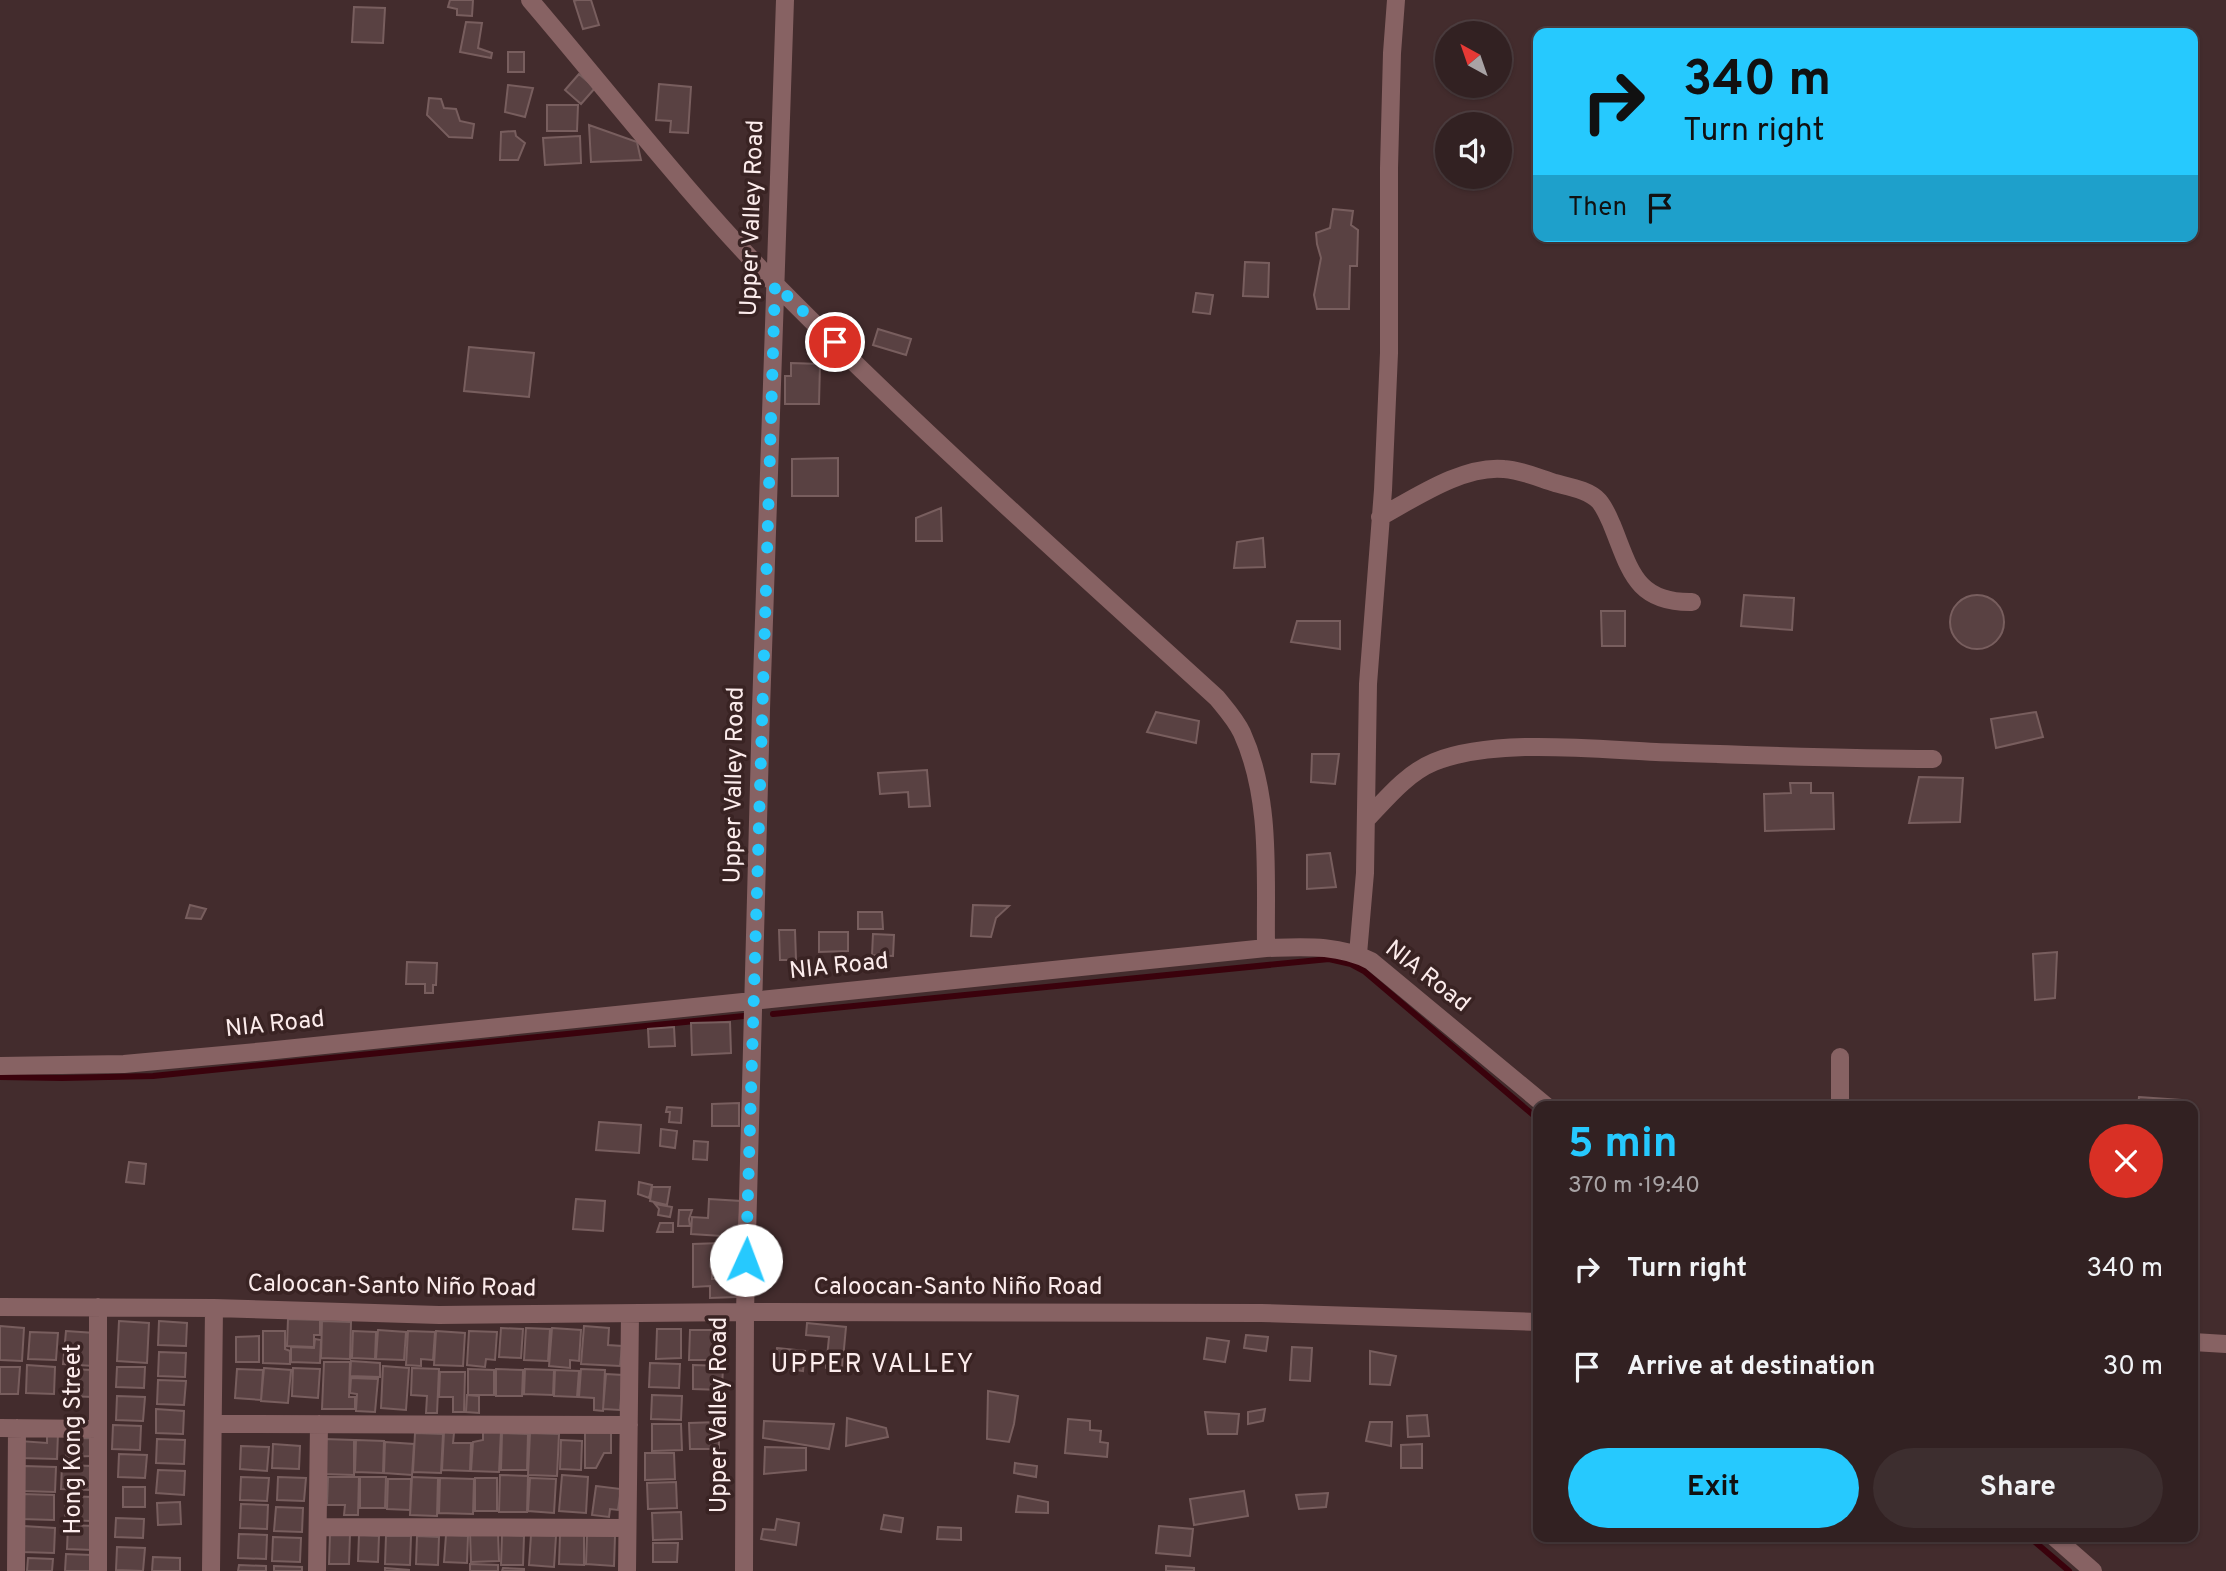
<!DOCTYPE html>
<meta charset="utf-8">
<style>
body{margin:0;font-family:Overpass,sans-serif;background:#3d2e2f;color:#f1f3f6;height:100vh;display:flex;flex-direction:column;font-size:26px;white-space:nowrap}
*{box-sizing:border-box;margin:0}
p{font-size:23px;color:#a8a3a5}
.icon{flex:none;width:38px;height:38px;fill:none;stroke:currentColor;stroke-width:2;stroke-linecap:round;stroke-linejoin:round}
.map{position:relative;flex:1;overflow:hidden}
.panel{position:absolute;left:1533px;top:1101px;width:665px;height:441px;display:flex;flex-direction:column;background:#322122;border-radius:14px;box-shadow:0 2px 5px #0004,0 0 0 2px #4d3e40}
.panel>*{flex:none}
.top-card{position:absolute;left:1533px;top:28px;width:665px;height:214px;border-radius:14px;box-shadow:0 2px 5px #0004,0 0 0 2px #4d3e40;background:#26c9fe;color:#111;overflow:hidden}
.needle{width:46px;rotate:320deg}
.buttons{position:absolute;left:1435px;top:21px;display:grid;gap:14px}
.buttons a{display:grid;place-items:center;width:77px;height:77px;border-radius:50%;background:#322122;box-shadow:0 2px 5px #0004,0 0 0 2px #4d3e40;font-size:35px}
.pin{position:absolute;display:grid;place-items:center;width:60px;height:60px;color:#fff;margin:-30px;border:4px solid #fff;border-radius:50%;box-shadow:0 2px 7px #0007}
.me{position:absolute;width:77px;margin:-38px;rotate:2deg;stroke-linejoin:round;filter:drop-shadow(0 0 5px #0008)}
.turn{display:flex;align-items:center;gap:24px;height:147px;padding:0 35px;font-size:32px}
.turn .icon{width:91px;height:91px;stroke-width:2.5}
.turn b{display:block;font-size:49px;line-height:60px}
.then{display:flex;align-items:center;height:66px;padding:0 35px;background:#0003;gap:14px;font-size:26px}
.round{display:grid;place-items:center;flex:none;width:74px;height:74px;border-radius:37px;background:#3d2e2f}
.headline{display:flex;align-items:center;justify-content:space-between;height:119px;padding:0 35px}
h1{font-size:42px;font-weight:700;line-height:52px;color:#26c9fe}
.button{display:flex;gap:14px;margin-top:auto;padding:14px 35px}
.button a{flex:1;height:80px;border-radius:42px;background:#26c9fe;color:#111;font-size:28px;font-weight:700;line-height:80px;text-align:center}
.button a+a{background:#3d2e2f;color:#f1f3f6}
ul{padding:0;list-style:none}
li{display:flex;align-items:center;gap:21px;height:98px;padding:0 35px}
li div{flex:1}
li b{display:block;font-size:26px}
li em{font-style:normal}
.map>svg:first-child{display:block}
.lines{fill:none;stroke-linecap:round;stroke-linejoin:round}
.stream{stroke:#3a020c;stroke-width:6}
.building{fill:#594142;stroke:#785e5e;stroke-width:2}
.minor{stroke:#876263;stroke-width:18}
.route{stroke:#26c9fe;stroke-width:12;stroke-dasharray:0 21.6}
.labels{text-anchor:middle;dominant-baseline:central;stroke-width:7;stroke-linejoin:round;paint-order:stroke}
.street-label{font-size:24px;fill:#fcecec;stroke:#392323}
.neighbourhood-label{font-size:26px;letter-spacing:2px;fill:#fcecec;stroke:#392323}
</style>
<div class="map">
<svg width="2226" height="1571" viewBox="0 0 2226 1571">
<rect width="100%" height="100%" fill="#432c2d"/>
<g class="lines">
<!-- stream -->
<path class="stream" d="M773,1014l556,-55 22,5 13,7 174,148
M0,1077l62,1 91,-2 591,-60
M2028,1536l41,35"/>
</g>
<!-- building -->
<path class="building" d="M450,0h23l-1,16 -15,-1v-6l-9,-2z
M577,0h14l8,25 -16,4 -9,-28z
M354,7l31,1 -2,35 -31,-1z
M466,22l16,1 -4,25 14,5 -1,5 -31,-6z
M508,52h16v20h-16z
M579,74l16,14 -14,16 -16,-14z
M659,84l32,3 -3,46 -18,-1 1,-11 -15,-1z
M508,85l25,3 -8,29 -20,-5z
M429,98l12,1 3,9 12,1 4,12 14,3 -2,14 -23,-1 -22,-22z
M547,105h31l-1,26h-30z
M589,125l48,17 4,18 -50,2z
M515,131l1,5 9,7 -7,17h-18l1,-28z
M580,136l1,27 -36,2 -2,-27z
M1333,209l20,2 -2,14 7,5 -1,36h-7l-1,43h-32l-3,-14 7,-37 -4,-14 -1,-11 14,-5z
M1245,262l24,1 -1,34 -25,-1z
M1196,293l17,2 -3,19 -17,-2z
M878,329l33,10 -5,16 -33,-10z
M469,347l65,6 -5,44 -65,-6z
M791,363l29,1 -1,40h-34v-28h6z
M838,458v38h-46v-37z
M941,508l1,33h-26v-23z
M1263,538l2,29 -31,1 3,-26z
M1744,595l50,3 -2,32 -51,-4z
M1950 622a27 27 0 1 1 54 0a27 27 0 1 1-54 0Z
M1601,611h24v35h-23z
M1297,621h43v28l-49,-7z
M1156,712l43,9 -3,22 -49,-11z
M2036,712l7,25 -47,11 -5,-29z
M1312,754h27l-4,30 -24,-2z
M927,770l3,36 -21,1 -1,-15 -28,2 -2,-21z
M1919,777l44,1 -3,44 -51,1z
M1790,783h21v10h22l1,36 -69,2 -1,-37 27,-1z
M1330,853l6,34 -29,2v-34z
M190,905l16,4 -5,10 -15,-1z
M973,905l36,1 -13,12 -5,19 -20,-1z
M858,912h24l1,17h-25z
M779,930h16l1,30h-16z
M819,932h29v19l-29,1z
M873,934l21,1 -1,21 -21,-1z
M2057,952l-2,46 -20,2 -2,-46z
M407,962l30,1 -1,22h-3v8h-8v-9h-19z
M730,1022l1,31 -39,2 -1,-32z
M674,1027l1,19 -26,1 -1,-18z
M2139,1097l42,3 -1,6h-42z
M739,1103v23h-27v-22z
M667,1107l15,1 -1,15 -12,-1 1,-10h-4z
M599,1122l42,3 -2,28 -43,-3z
M661,1129l16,2 -2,17 -15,-2z
M694,1141l14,1 -1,18 -14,-1z
M129,1162l17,2 -2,20 -18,-2z
M639,1182l13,3 -3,13 -11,-4z
M652,1187h18l-3,18 -17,-4z
M576,1199l29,2 -2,30 -30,-2z
M709,1199l32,2 -3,36 -47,-3 1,-17 16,1z
M655,1204l17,3 -2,10 -12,-2 1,-6z
M679,1210h13l-3,9 1,7h-12z
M660,1223h13v9h-16z
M721,1243v20h-9v16l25,-1v19l-27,1v-12l-17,1v-43z
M288,1319l32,1v15h-6v12l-27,-1z
M119,1321l30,2 -2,40 -30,-2z
M159,1321l28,2 -1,23 -28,-1z
M322,1321l29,1 -1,37 -29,-1z
M807,1323l39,4 -4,43 -16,-2 3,-31 -23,-2z
M0,1326l24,2 -2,33 -22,-1z
M584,1326l25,2 -1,17 14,1 -2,20 -39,-2z
M501,1328l22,1 -2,29 -22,-1z
M526,1328l24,1 -2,32 -24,-1z
M552,1328l29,2 -2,31 -9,-1v8l-21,-2z
M657,1329h24v29l-25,1z
M378,1330l28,2 -2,28 -28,-1z
M690,1330h24v30h-25z
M66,1331l29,2 -2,33 -30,-2z
M263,1331h22v18l5,2v13l-27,-1z
M353,1331l23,1 -1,27 -23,-1z
M408,1331l27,1 -2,28 -12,-1v7l-15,-1z
M436,1331l29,2 -2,33 -29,-1z
M469,1331l28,1 -2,28 -9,-1 -1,8 -18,-2z
M30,1332l28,1 -2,27 -28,-1z
M1246,1335l22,2 -2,14 -22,-3z
M259,1336v26h-23v-25z
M1207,1338l22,3 -4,21 -21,-3z
M315,1339l6,1 -1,23 -29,-1v-15l23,1z
M1292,1347l20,1 -2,33 -20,-1z
M777,1348l28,3 -2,20 -28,-4z
M1370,1351l26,5 -6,29 -20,-1z
M159,1352l27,1 -1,24 -27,-1z
M351,1361l29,2v14l-30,-1z
M324,1362h26l-1,35h6v12h-33z
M650,1363l30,1 -1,24 -30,-1z
M27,1365l28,2 -1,27 -28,-1z
M693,1365l30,1 -1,24 -29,-1z
M383,1366l26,2 -3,42 -25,-2z
M0,1367h20l-2,27h-18z
M117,1367h28l-1,21 -28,-1z
M264,1368l27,2 -3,33 -27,-2z
M293,1368l27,1 -2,29 -26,-2z
M412,1368l27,1 -2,44h-11l1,-17 -16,-1z
M66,1369l28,1 -1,27 -28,-1z
M237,1369l26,1 -2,30 -26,-2z
M468,1369l26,1v25h-26z
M496,1369l27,1 -1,26h-26z
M525,1369l29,1 -1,25 -29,-1z
M581,1369l24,1 -2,41 -9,-1v-12l-15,-1z
M555,1370l24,1 -2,26 -23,-1z
M440,1372h25l-1,40h-11v-15h-14z
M606,1374l17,1 -3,35 -17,-1z
M351,1378l27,1 -3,33 -19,-1 1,-17 -7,-1z
M158,1380l28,1 -2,24 -27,-1z
M988,1391l30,5 -4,28 -5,18 -22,-3z
M467,1395l12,1v17l-13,-1z
M652,1395l30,1 -1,24 -30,-1z
M117,1396l28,1 -2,24 -27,-1z
M156,1409l28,2 -1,23 -27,-1z
M1265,1409l-2,12 -15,3v-12z
M1205,1412l34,2 -2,20h-29z
M1427,1415l2,21 -21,1 -1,-21z
M847,1418l39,10 2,9 -42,9z
M1068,1419l22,2v9l11,1 -1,11 8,1 -1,14 -42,-4z
M764,1421l70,3 -5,25 -66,-11z
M719,1422v27h-29l-1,-26z
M1370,1422h22l-1,24 -25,-5z
M652,1424h29l1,26 -30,1z
M113,1425l28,1 -1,24 -28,-1z
M585,1430h26v23h-7l-8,15h-11z
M483,1431h18l-2,41 -28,-1 2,-29 10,-2z
M444,1432l10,1 -1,10h18l-1,28 -28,-1z
M47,1433h11l-1,26 -38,-1 1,-17 27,2z
M415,1433l28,1 -2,39 -28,-1z
M502,1433l26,1 -1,36h-26z
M530,1433l29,1 -2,42 -29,-1z
M90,1438l1,18 -25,1v-18z
M157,1439l28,1 -1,24 -28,-1z
M324,1439l30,1v35l-31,-1z
M356,1440l28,1 -1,32 -28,-1z
M561,1440l21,1 -1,29 -21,-1z
M385,1442l29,2 -2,31 -28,-2z
M273,1444l27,2 -1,23 -27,-1z
M1422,1444v24h-21v-23z
M241,1446l28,1 -2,24 -27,-2z
M765,1447l41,1v22l-42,4z
M645,1453h29l1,26 -30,1z
M119,1454l28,1 -2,23 -27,-1z
M1015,1463l22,3 -1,11 -22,-4z
M62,1465l30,1 -1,24 -30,-1z
M24,1466l32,1 -1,25 -32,-1z
M158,1470l27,1 -1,24 -28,-2z
M500,1475l28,1 -1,36h-28z
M562,1475l26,2 -2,36 -27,-2z
M241,1477l28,1 -2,23 -27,-1z
M278,1477l28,1 -2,23 -27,-1z
M328,1477h31l-1,38h-14l1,-10h-18z
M360,1477h26l-1,31h-25z
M412,1477l26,1 -1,38 -27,-1z
M440,1478l34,1 -1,35 -34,-1z
M475,1478h22v33h-22z
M530,1478l26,1 -2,34 -26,-2z
M388,1479h23l-1,31 -23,-1z
M676,1482l1,26 -29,1 -1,-26z
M596,1486l25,3 -3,21 -8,-1 -1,8 -17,-2z
M123,1487h22v20h-22z
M1244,1491l4,25 -54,9 -4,-26z
M1328,1493l-2,14 -27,2 -3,-14z
M22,1494l32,1v25l-33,-1z
M66,1496l26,1 -1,24 -26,-1z
M1018,1496l30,6v11l-32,-1z
M180,1502l1,22 -23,1 -1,-22z
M241,1504l27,1 -1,24 -27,-1z
M276,1507l27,1 -1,24 -28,-1z
M681,1512l1,27 -29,1 -1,-27z
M884,1515l19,3 -2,14 -20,-3z
M116,1518l28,1 -1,19 -28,-1z
M777,1519l22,4 -3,22 -35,-6 2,-10 12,1z
M68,1525l26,1 -1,24 -26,-1z
M23,1526l32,2 -1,25 -32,-1z
M1159,1526l34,3 -3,27 -34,-3z
M938,1527l23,1v12l-24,-1z
M470,1532h28l1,29 -28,1z
M239,1534l28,1 -1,24 -28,-1z
M330,1534h20l-1,30h-20z
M359,1535l20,1 -1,26 -20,-1z
M446,1535l22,1 -1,27 -23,-1z
M502,1535l22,1 -1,29h-22z
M531,1535l25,1 -2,31 -25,-2z
M560,1535h24v30l-25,-1z
M587,1535l28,1 -1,30 -28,-2z
M386,1536h25l-1,29 -25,-1z
M417,1536l22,1 -1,28 -22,-1z
M273,1537l28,1 -1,24 -28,-1z
M653,1543h25l-1,19h-24z
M117,1547l28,1 -2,23 -27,-1z
M66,1554l25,1v16h-26z
M153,1557l27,1v13h-28z
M28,1558l25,1 -1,12h-25z
M470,1564l28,1v6h-28z
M239,1565l27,1v5h-28z
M274,1566l28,1v4h-28z
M1166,1566l28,2v3h-28z
M385,1568l24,2v1h-24z
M503,1568l21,1v2h-22z"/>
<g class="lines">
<!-- minor -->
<path class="minor" d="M530,0c81,95 158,195 246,285 141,143 292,277 441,413 9,11 19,22 25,35 30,66 23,144 24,215
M1380,517c35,-19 83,-52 124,-48 17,1 35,9 51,14 15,4 34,7 44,18 6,7 9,15 13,24 18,44 23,78 80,77
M1366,820c20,-21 41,-47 68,-58 59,-24 158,-13 222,-10 92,3 185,7 277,7
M1358,954l7,-81 3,-189 15,-194 6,-137v-185l3,-115 4,-53
M0,1066l124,-2 142,-13 1000,-103c37,-1 72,-4 105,13l175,145
M1840,1106v-49
M0,1307l214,1 225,7 306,-3 516,1 277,9
M98,1307v264
M2193,1342l33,2
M213,1424l416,1
M0,1428l98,1
M318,1527l309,1
M2053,1536l40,35
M16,1571l1,-143
M211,1571l3,-263
M317,1571l2,-147
M627,1571l3,-257
M744,1571l1,-259 16,-603 24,-709"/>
</g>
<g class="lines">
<!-- route -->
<path class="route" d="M746,1260l29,-976 60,58"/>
</g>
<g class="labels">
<!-- street labels -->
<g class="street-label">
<text transform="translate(753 218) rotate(-88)">Upper Valley Road</text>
<text transform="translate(735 785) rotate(-89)">Upper Valley Road</text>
<text transform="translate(839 967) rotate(-6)">NIA Road</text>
<text transform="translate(1427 977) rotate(38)">NIA Road</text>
<text transform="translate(275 1025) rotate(-6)">NIA Road</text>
<text transform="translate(392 1287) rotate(1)">Caloocan-Santo Niño Road</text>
<text x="958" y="1288">Caloocan-Santo Niño Road</text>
<text transform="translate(720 1415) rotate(-90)">Upper Valley Road</text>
<text transform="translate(74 1439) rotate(-90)">Hong Kong Street</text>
</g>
<!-- neighbourhood labels -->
<g class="neighbourhood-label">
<text x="873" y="1365">UPPER VALLEY</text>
</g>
</g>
</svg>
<div class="buttons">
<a><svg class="needle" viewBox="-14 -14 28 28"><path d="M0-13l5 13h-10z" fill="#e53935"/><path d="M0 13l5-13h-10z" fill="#a8a3a5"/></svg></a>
<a><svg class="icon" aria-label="sound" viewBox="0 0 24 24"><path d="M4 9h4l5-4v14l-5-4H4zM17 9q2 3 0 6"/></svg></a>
</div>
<div class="pin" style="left:835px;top:342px;background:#d93025"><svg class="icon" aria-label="arrive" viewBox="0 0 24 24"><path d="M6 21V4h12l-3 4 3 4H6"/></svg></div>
<svg class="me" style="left:746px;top:1260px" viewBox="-20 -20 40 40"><circle r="19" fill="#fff"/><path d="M0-13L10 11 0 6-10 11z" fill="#26c9fe"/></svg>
<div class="top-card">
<div class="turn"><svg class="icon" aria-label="right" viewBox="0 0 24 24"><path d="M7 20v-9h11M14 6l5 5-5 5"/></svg><div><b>340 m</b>Turn right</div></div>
<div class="then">Then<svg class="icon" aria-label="arrive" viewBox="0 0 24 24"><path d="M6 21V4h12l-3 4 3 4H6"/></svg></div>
</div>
<section class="panel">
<div class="headline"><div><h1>5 min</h1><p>370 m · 19:40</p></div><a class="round" style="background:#d93025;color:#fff"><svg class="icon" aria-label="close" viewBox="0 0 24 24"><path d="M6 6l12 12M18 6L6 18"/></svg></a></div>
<ul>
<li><svg class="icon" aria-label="right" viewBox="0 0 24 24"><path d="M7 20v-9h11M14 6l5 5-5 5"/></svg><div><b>Turn right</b></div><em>340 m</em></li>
<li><svg class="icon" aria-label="arrive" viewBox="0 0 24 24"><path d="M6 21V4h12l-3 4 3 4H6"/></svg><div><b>Arrive at destination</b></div><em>30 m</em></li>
</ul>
<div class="button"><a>Exit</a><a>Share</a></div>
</section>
</div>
